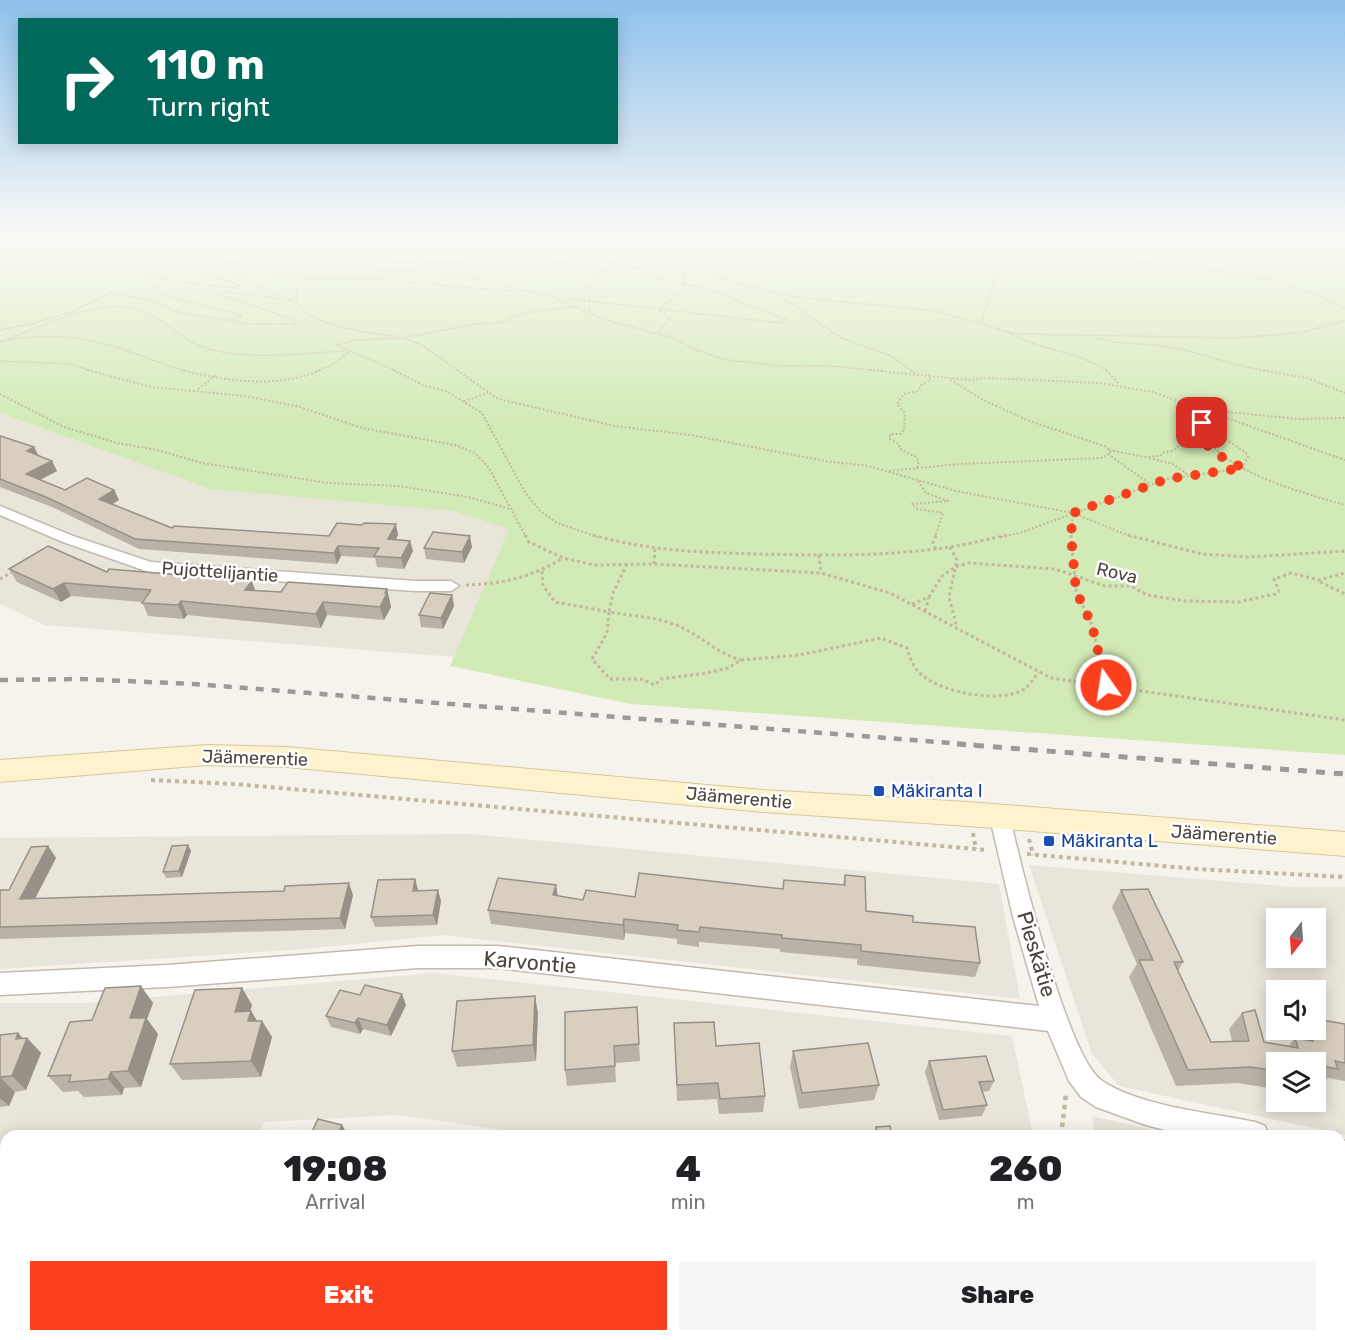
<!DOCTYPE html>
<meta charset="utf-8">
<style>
body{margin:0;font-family:Rubik,sans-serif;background:#f6f6f6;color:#202124;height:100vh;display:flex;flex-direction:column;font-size:22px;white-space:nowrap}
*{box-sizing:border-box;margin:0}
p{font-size:20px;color:#757577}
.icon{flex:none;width:33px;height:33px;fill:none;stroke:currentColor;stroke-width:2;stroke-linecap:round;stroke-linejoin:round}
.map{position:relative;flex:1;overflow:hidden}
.side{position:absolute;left:0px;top:1130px;width:1346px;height:212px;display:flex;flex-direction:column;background:#fff;border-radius:18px 18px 0 0;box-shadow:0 3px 15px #0003}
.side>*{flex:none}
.guide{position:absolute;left:18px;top:18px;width:600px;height:126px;border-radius:0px;box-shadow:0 3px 15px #0003;background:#00695c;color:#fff;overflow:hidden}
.needle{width:39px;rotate:197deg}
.controls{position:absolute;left:1266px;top:908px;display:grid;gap:12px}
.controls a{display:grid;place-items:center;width:60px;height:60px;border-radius:0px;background:#fff;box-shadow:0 3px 15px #0003;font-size:30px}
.pin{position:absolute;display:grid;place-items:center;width:51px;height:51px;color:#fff;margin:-26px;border-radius:12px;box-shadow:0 3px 9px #0006}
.me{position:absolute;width:66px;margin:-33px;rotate:347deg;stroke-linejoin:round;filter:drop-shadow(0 0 4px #0008)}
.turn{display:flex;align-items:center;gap:21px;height:126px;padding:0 30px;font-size:27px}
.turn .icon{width:78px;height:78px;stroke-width:2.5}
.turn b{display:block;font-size:42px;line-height:51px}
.eta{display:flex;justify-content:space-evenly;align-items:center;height:102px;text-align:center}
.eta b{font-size:36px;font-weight:800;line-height:42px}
.button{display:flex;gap:12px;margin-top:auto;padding:12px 30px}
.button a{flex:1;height:69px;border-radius:0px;background:#fc3f1d;color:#fff;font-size:24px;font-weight:800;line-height:69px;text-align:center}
.button a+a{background:#f6f6f6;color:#202124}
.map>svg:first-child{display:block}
.residential{fill:#eae5da;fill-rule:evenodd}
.green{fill:#d2eab5}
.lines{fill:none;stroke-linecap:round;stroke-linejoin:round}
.minor-casing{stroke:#c2bbae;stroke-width:3}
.secondary-casing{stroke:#d6c79b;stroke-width:2}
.path-far4{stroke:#c4b79f;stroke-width:1.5;stroke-dasharray:1.5 1.5;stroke-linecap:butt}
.path-far3{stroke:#c4b79f;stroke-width:2;stroke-dasharray:2 2;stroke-linecap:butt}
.path-far2{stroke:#c4b79f;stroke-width:3;stroke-dasharray:3 3;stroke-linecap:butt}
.path-far1{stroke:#c4b79f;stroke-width:4;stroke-dasharray:4 4;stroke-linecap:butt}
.path{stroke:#c4b79f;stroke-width:4.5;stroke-dasharray:4.5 4.5;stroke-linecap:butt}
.minor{fill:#fff;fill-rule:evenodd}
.secondary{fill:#fff3cd;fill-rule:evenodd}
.rail-far1{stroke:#9a9a9a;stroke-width:4.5;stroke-dasharray:8 8;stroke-linecap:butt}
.rail{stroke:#9a9a9a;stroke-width:5;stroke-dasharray:9 9;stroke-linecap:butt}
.wall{fill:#bab2a6}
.shaded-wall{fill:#979187}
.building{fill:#d8cfc1;stroke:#979187;stroke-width:1.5}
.route{stroke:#fc3f1d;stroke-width:10;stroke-dasharray:0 18}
.transit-dot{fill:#1a4fb4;stroke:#fff;stroke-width:2}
.labels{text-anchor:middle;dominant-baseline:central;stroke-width:5;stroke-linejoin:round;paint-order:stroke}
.street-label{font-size:18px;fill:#4b4439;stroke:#fff}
.transit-label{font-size:18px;fill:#164399;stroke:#fff;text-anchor:start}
.near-street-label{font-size:21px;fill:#4b4439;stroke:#fff}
</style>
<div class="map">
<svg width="1345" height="1340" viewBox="0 0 1345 1340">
<rect width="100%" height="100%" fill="#f6f3ec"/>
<!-- residential -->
<path class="residential" d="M0,413l210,76 243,22 57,18 -56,128 -409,-32 -45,-21z
M470,834l529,50 21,115 -577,-64 -139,14 -304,20v-131z
M1029,865l264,22h52v248l-226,-49 -27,-32zM1276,918h40v39h-40zM1276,990h40v39h-40zM1276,1062h40v39h-40z
M434,973l578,63 21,99 -488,1 -147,-21 -133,7 -8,13 -251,1v33h-6v-166h85z
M1092,1116l84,19h-81z
M1340,1174l5,1v165h-123l-6,-5h124z"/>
<!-- green -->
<path class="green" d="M0,240h1345v515l-714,-51 -181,-38 59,-137 -56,-18 -243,-22 -210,-76z"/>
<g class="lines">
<!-- minor casing -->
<g class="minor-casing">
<path id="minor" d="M0,506l73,30 78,26 264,19h36l8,5 -8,5h-36l-266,-19 -86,-30 -63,-27z
M1000,810l7,2 3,6c11,48 57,237 91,262 36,26 111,33 154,42l10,4 3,10h-80l-42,-11 -50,-18 -15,-10 -12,-16 -21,-50 -550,-63h-80l-251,19 -167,8v-22l167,-8 251,-19h80l541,60 -26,-89 -23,-99 3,-6z
M1340,1140l5,1v28l-5,-2z"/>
</g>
<!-- secondary casing -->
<g class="secondary-casing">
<path id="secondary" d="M207,745l80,2 476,43 205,12 377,30v24l-377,-30 -205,-14 -476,-45 -80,-2 -207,17v-22z"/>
</g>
<!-- path-far4 -->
<path class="path-far4" d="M258,240l36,10 29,14 57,7 66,1 106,25 54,23 67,18 26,13 28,9 54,6h49l54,5
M559,240l56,23 21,5 24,12 43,7 84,33 -5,3 -220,-25
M636,240l28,12 12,8 7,11 1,19 -23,18 -1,3 10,7 -13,16
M979,240l19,32 -17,51
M1007,240c25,13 57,14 85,17 83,11 178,10 253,52
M1316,240l29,6
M0,243l25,1 13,-4
M670,255l10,-6 3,-6 -3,-3
M311,257l27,-4 43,8 41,3 108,-5 75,10 77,-5 19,2 30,16 64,15 140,14 82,23 219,4 62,-5 47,-12
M420,269l14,-4
M372,282h35l113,10
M776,293l65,45 48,17 24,16
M590,312l-1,-25 16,-18
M231,319l11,-4 -82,-21 -16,-20 10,-2 15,9 66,7 5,-2 -41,-16 -12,-9 13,-3 37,6 59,2 -22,-14 -19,-6 11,-2
M35,323l36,-11 39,-19 44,8 24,11 41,7 33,5h43l2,-2c-26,-12 -53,-18 -80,-29 17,-3 57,6 77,8l-50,-21 -15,-11 5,-3 77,12
M0,330l36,-7
M1007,332c32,18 70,19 101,39
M398,337c-24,-4 -94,-10 -102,-38 -1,-4 1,-10 1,-14l20,-7 55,2 29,-8
M1095,338c26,7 52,5 79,10 32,6 62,19 95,23
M405,339l15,5 39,27
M9,340c40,-7 78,-3 116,10 21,7 41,16 62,21
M0,342c38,-14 106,-49 146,-30 24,12 39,32 67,38 43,10 90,3 133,1
M0,361l71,3 20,7
M317,371l15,-6 18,-14
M396,371l-59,-26 20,-5 45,-2 73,-14 34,-2v-5l32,-7 37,-3"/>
<!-- path-far3 -->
<path class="path-far3" d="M87,370l64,17 94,9 55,11 62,21 93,17 20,8 14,15 37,69
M181,370c44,11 97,19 140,0
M393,370l30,15 23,6 36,22 43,79 15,19 17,12 41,14
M457,370l41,29 117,27 76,9 134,26 43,5 88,25 117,22 59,24
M869,370l100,10 19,-2 111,5 54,9 192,68
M911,370l4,3
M1106,370l14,15
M1259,370l48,8 38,15
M198,389l18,-14
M0,394l64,33 53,16 40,7 45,13 126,20 71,3 69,11 42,12
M464,401l24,-8
M1202,422l-3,7c23,43 101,63 146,76
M1109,450l36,7 15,-1 4,-4 9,-1 11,-10 19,-1
M1108,454l42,30
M1149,458l24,6 14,10
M917,468l2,-6 -3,-5 -16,-8 -1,-5 -9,-5v-5h11l3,-4 1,-17 -8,-9 7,-10 14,-3 4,-7 8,-3 -1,-7
M889,471l70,-7 142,-6 10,-5 -4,-6 -80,-27 -44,-20 -35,-22
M918,481l8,12 22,8 -36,3 5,5 26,4 -8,24
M1001,537l22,-5 144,-53 76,-11 5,-12 -3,-4 -43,-29 14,-12 84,8 45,-1
M1071,537l2,-24"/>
<!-- path-far2 -->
<path class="path-far2" d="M525,535l4,7 34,16 32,7 59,-1 167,9 69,20 161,85 294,42
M593,535c56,16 104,17 162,19 64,1 131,3 195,-7 19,-3 39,-8 58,-12
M1071,535l5,56 16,34 14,60
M1128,535l74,19 47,3 96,-6
M950,547l7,13 -8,37 8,31
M936,549l-3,-6 3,-8
M819,555l2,18
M627,564l-14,29 -4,19c25,4 51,5 74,16 20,10 36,26 58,32
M654,564l1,-15
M542,571l1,15 12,16 54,10 -2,21 -15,26 18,20h31l14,6 6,-6 46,-6 21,-5 13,-8 58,-5 82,-17 26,10c3,11 7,21 16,28 21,17 82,29 104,11 4,-4 8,-10 11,-15
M0,579l14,-8
M1320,582l25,12
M466,585c35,-1 67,-8 97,-27
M912,604l17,-7 13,-21 13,-9 14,-4 86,6 50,17h26l16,9 38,6 53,1 38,-8 3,-3 -5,-12 17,-6 28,7 26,-7
M925,611l4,-14"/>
<!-- path-far1 -->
<path class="path-far1" d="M151,780l83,4 753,66
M973,833l3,16
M1029,839l4,16
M1027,854l170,15 148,8"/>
<!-- path -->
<path class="path" d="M1061,1136l5,-42
M1094,1335l1,5"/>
<!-- minor -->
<use href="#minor" class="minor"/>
<!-- secondary -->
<use href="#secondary" class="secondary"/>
<!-- rail-far1 -->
<path class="rail-far1" d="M0,680l80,-1 114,5 782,61"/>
<!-- rail -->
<path class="rail" d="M957,744l388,30"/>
</g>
<!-- wall -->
<path class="wall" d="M0,436l34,11 5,9 13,5 5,10 -17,9 25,10h49l5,10 -6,4 59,24 157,8 69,-1 -2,5 14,1 3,10 -9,18 -27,-2 -2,-9 -34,-2 -4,8 -198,-15 -87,-42 -52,-20z
M472,547l-8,16 -38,-4 -2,-11z
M9,569l98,3 145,9 3,9 26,2 106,-3 4,18 -7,13 -57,-5 -6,13 -134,-13 -3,4 -36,-3 -6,-14 -71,-6 -10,6 -44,-20z
M452,595l2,11 -11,23 -22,-2 -2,-12z
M188,845l3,6 -9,26 -16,1 -3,-6z
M48,846l8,12 -21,41 318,-4 -8,34 -345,10v-49h9z
M845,875l21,36 47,11 67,41 -5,14 -118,-12v-6l-77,-7v-3l-81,-7v5l-22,-3v-5l-52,-6 -1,7 -133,-16 -3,-14 68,-25 2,11 25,4 200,-11 1,-9 59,5z
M415,879l3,11 23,11 -4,24 -62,2 -4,-10z
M1121,890l62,72 -5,9 33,71 21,-1 -3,-12 13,-16 22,29 24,4 5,-5 -2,-7 5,-5h20l29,-5v57l-17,-3 -6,6h-3l-3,3v-25h-40v27l-39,-6 -61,3 -47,-109 8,-13 -25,-57z
M242,988l10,17 -2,6h1l6,10h5l10,16 -11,40 -79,3 -12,-16z
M153,1003l-6,16 11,15 -17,53 -17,1 -2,7 -38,2 -6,-6 -15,1 -15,-16 44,-56z
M406,1005l-15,31 -28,-7 -3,5 -29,-7 -5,-11z
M637,1007l3,54 -25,2 1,19 -49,4 -2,-16z
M538,1013l-2,48 -79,6 -5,-16z
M674,1023l42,23 49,50 -2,16 -44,2 -2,-15 -40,2z
M18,1033l5,6 4,-1 14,15 -15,37 -11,2 -6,14 -9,1v-72z
M793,1051l86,34 -5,15 -75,9 -9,-42z
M929,1061l65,20 -5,10 -7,1 5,13 -5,11 -43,4 -14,-48z
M876,1127l16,9h-17l-1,-4z
M1340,1269l5,9v62h-29l-2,-5h26z"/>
<!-- shaded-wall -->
<path class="shaded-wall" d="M34,447l5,10 -12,-6z
M52,461l5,10 -25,13 -6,-10z
M114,490l5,10 -15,9 -5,-10z
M396,524l2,11 -8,15 -2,-11z
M470,536l2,11 -8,16 -2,-11z
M410,541l3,10 -9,18 -3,-11z
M338,546l3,10 -4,8 -3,-11z
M252,581l4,13 -11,-4z
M64,583l7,13 -10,6 -8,-13z
M387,589l4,18 -7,13 -4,-13z
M452,595l2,11 -11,23 -2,-11z
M181,601l6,14 -3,4 -6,-14z
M323,602l4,13 -6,13 -5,-14z
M188,845l3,6 -9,26 -3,-6z
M48,846l8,12 -27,52 -9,-11z
M415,879l3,11 -2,11 -3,-10z
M349,883l4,12 -8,34 -5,-11z
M556,885l2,15 -5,-5z
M438,890l3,11 -4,24 -4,-10z
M624,919l1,14 -1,7 -1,-15z
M141,986l12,17 -6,16 11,15 -17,53 -13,-16 2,-53z
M242,988l10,17 -7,23 -10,-16z
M402,994l4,11 -15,31 -4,-11z
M535,996l3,17 -2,48 -3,-16z
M251,1011l10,16 1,-6 10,16 -11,40 -10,-16 -3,-40z
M358,1018l5,11 -3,5 -5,-11z
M18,1033l8,9 1,-4 14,15 -15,37 -14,-14 4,-37z
M111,1072l13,16 -2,7 -14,-16z
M0,1077l15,15 -6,14 -9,-8z
M342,1125l3,5 -3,6h-5z"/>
<!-- building -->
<path class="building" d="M0,436l34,11 -7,4 25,10 -26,13 39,16 22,-12 27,12 -15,9 73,29 2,-2 155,10 8,-13 25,2 2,-2 32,1 -8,15 22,2 -9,17 -27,-2 5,-8 -41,-2 -4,7 -199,-14 -89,-42 -46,-18z
M433,532l37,4 -8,16 -38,-4z
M48,546l59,26 2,-3 143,12 -7,9 36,2 7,-10 99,7 -2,4h2l-7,14 -57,-5 -7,12 -135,-13 -3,4 -36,-2 9,-13 -87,-7 -11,6 -44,-20z
M430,593l22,2 -11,23 -22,-3z
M188,845l-9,26 -16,1 9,-26z
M48,846l-28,53 264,-8 1,-5 64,-3 -9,35 -340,9v-37h9l22,-43z
M639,873l144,16 1,-9 61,5v-10l20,2 1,34 47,5v6l62,5 5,36 -119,-12v-6l-79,-7v-3l-82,-8 -1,5 -22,-2 1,-5 -54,-6 -1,6 -135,-15 10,-32 58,7 -3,10 30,5 3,-10 49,7z
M415,879l-2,12 25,-1 -5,25 -62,2 7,-37z
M1148,889l35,73h-9l37,80 38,-1 -7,-28 13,-3 9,32 34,6 -3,-10 18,3 -4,-12h7v-10l29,5v39l-10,-2 3,8 -18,-3 4,13 -8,-2v-15h-40v9l-25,-4 -63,3 -49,-110h14l-32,-70z
M365,985l37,9 -15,31 -29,-7 -3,5 -29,-7 14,-26 20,5z
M141,986l-11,32h16l-18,53 -17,1 -3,7 -39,3 2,-7 -23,1 22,-54 22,-2 13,-32z
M242,988l-7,24 16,-1 -3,10h14l-11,40 -81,3 25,-74z
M535,996l-2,49 -81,6 5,-50z
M637,1007l2,37 -25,2 1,20 -50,4v-58z
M714,1022l2,24 43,-3 6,53 -45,3 -2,-16 -41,2 -3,-62z
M18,1033l-2,6 11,-1 -15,38 -12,1v-42z
M868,1043l11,42 -77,8 -9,-42z
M986,1056l8,25 -15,1 8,23 -44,5 -14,-49z
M318,1119l24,6 -5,11h-27z
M890,1126l2,10h-14l-2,-9z
M825,1132l15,2v2h-15z
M1340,1269l5,9v53l-5,-9z"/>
<!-- sky -->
<linearGradient id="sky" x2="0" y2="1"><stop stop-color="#8fc1ec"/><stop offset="0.56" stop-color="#fbfaf6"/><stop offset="1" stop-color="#fbfaf6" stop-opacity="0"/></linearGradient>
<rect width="1345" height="427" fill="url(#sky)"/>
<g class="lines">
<!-- route -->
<path class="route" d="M1106,685l-14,-60 -16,-34 -5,-56 2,-22 94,-34 76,-11c-16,-8 -41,-19 -44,-39l3,-6"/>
</g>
<!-- markers -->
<g class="transit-dot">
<rect x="873" y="785" width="12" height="12" rx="3"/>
<rect x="1043" y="835" width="12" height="12" rx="3"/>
</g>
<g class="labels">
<!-- street labels -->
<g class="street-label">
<text transform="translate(220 572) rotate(4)">Pujottelijantie</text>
<text transform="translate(1117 573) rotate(13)">Rova</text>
<text transform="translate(255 758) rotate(2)">Jäämerentie</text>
<text transform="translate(739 798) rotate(5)">Jäämerentie</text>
<text transform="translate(1224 835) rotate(4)">Jäämerentie</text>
</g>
<!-- transit labels -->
<g class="transit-label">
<text x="891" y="791">Mäkiranta I</text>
<text x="1061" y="841">Mäkiranta L</text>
</g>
<!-- near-street labels -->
<g class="near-street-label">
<text transform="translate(1037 954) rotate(73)">Pieskätie</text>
<text transform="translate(530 962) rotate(5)">Karvontie</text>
</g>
</g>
</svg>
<div class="controls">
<a><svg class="needle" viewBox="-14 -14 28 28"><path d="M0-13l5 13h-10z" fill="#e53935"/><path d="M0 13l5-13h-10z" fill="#757577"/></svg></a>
<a><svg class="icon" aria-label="sound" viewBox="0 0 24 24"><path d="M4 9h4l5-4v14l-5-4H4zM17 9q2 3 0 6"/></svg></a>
<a><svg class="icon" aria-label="layers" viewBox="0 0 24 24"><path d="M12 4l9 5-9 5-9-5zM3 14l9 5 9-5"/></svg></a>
</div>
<div class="pin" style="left:1202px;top:423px;background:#d93025"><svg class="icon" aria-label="arrive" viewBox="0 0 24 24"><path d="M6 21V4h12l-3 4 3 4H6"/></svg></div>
<svg class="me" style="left:1106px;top:685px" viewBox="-20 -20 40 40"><circle r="17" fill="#fc3f1d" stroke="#fff" stroke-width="3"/><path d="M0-11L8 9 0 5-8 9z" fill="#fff"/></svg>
<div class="guide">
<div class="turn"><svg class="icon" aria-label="right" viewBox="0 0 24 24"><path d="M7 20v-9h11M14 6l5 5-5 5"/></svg><div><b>110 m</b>Turn right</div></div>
</div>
<section class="side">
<div class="eta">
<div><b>19:08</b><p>Arrival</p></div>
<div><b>4</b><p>min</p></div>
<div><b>260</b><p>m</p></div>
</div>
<div class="button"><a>Exit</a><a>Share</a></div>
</section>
</div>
